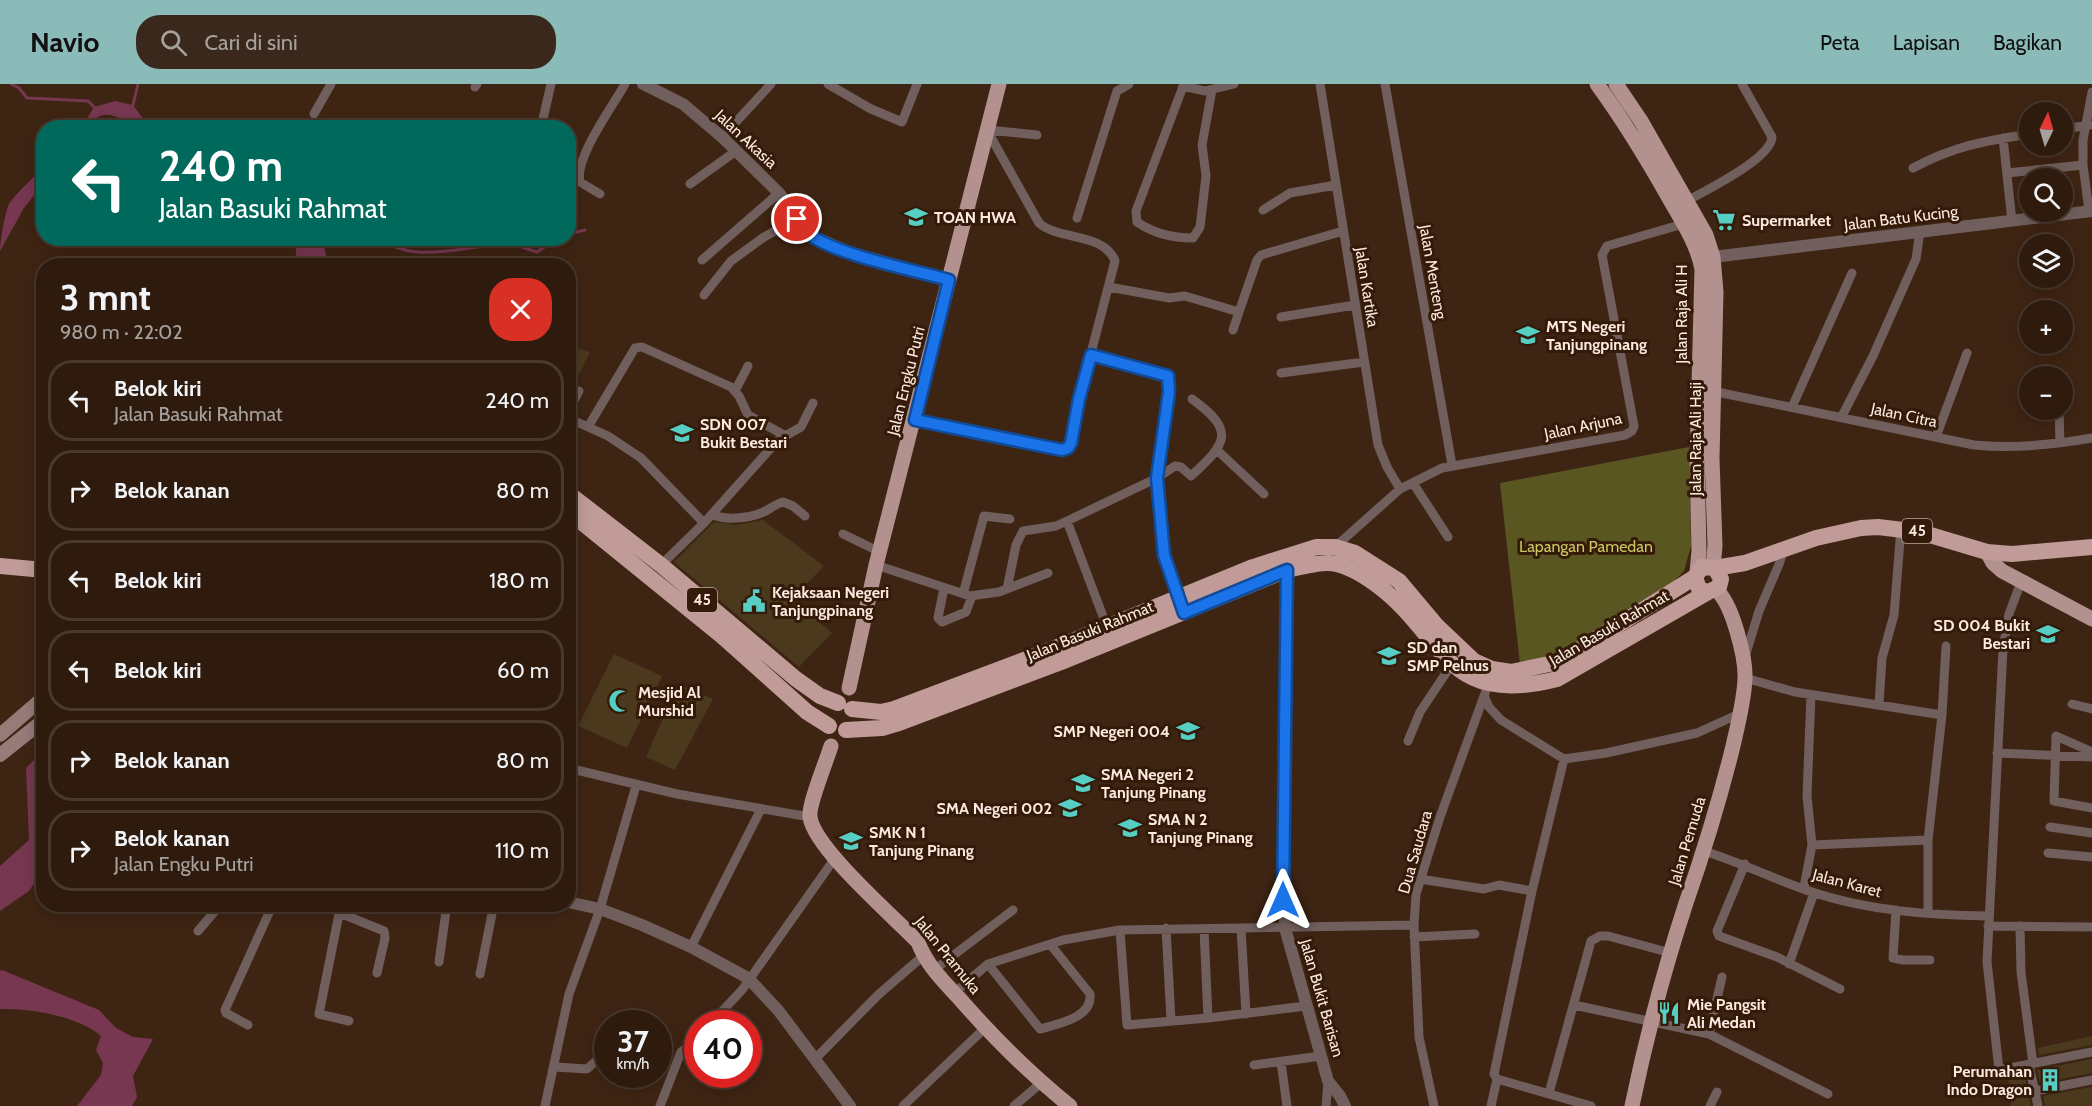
<!DOCTYPE html>
<html lang="id">
<meta charset="utf-8">
<style>
body{margin:0;font-family:Cabin,sans-serif;background:#3a281c;color:#f1f3f6;height:100vh;display:flex;flex-direction:column;font-size:22px;white-space:nowrap}
*{box-sizing:border-box;margin:0}
p{font-size:20px;color:#a7a19e}
.icon{flex:none;width:33px;height:33px;fill:none;stroke:currentColor;stroke-width:2;stroke-linecap:round;stroke-linejoin:round}
.map{position:relative;flex:1;overflow:hidden}
.panel{position:absolute;left:36px;top:174px;width:540px;height:654px;display:flex;flex-direction:column;background:#2e1b0e;border-radius:24px;box-shadow:0 3px 15px #0003,0 0 0 2px #49392e}
.panel>*{flex:none}
.guide{position:absolute;left:36px;top:36px;width:540px;height:126px;border-radius:24px;box-shadow:0 3px 15px #0003,0 0 0 2px #49392e;background:#00695c;color:#fff;overflow:hidden}
.needle{width:39px;rotate:5deg}
.controls{position:absolute;left:2019px;top:18px;display:grid;gap:12px}
.controls a{display:grid;place-items:center;width:54px;height:54px;border-radius:50%;background:#2e1b0e;box-shadow:0 3px 15px #0003,0 0 0 2px #49392e;font-size:30px}
.speed{position:absolute;left:594px;top:926px;display:flex;gap:12px;font-size:30px;font-weight:700;text-align:center}
.speed>*{display:grid;place-content:center;width:78px;height:78px;border-radius:50%;background:#2e1b0e;box-shadow:0 3px 15px #0003,0 0 0 2px #49392e;line-height:1}
.speed small{font-size:15px;font-weight:400}
.speed .limit{border:9px solid #d22;background:#fff;color:#111}
.pin{position:absolute;display:grid;place-items:center;width:51px;height:51px;color:#fff;margin:-26px;border:3px solid #fff;border-radius:50%;box-shadow:0 2px 6px #0007}
.me{position:absolute;width:66px;margin:-33px;rotate:0deg;stroke-linejoin:round;filter:drop-shadow(0 0 4px #0008)}
.turn{display:flex;align-items:center;gap:21px;height:126px;padding:0 24px;font-size:27px}
.turn .icon{width:78px;height:78px;stroke-width:2.5}
.turn b{display:block;font-size:42px;line-height:51px}
.round{display:grid;place-items:center;flex:none;width:63px;height:63px;border-radius:24px;background:#3a281c}
.summary{display:flex;align-items:center;justify-content:space-between;height:102px;padding:0 24px}
h1{font-size:36px;font-weight:800;line-height:45px}
ul{padding:0;list-style:none}
li{display:flex;align-items:center;gap:18px;height:81px;margin:0 12px 9px;padding:0 12px;border:3px solid #49392e;border-radius:24px}
li div{flex:1}
li b{display:block;font-size:22px}
li em{font-style:normal}
header{display:flex;align-items:center;gap:36px;box-sizing:border-box;height:84px;padding:0 30px;background:#8bbbb9;color:#111}
header strong{font-size:28px}
nav{display:flex;gap:33px;margin-inline-start:auto;font-size:21px}
.search{width:420px;height:54px;background:#3a281c;display:flex;align-items:center;gap:15px;box-sizing:border-box;padding:0 21px;border-radius:24px;color:#a7a19e;font-size:22px}
.map>svg:first-child{display:block}
.green{fill:#595622}
.water{fill:#773750}
.lines{fill:none;stroke-linecap:round;stroke-linejoin:round}
.stream{stroke:#773750;stroke-width:3}
.building{fill:#4a391d}
.minor{stroke:#705f5d;stroke-width:9}
.tertiary{stroke:#705f5d;stroke-width:12}
.secondary{stroke:#967b79;stroke-width:14}
.primary{stroke:#b3918e;stroke-width:15}
.trunk{stroke:#c09b98;stroke-width:16}
.route-casing{stroke:#114b97;stroke-width:15}
.route{stroke:#1a73e8;stroke-width:10}
.labels{text-anchor:middle;dominant-baseline:central;stroke-width:6;stroke-linejoin:round;paint-order:stroke}
.shield{fill:#341a09;stroke:#c0ab9f;stroke-width:1.5}
.shield-label{font-size:15px;font-weight:bold;fill:#fce9df}
.street-label{font-size:16px;fill:#fce9df;stroke:#341a09}
.poi-label{font-size:16px;font-weight:bold;fill:#fce9df;stroke:#341a09;text-anchor:start}
.park-label{font-size:16px;fill:#cdc762;stroke:#341a09}
</style>
<header>
<strong>Navio</strong>
<div class="search"><svg class="icon" aria-label="search" viewBox="0 0 24 24"><circle cx="10" cy="10" r="6"/><path d="M15 15l6 6"/></svg>Cari di sini</div>
<nav><a>Peta</a><a>Lapisan</a><a>Bagikan</a></nav>
</header>
<div class="map">
<svg width="2092" height="1022" viewBox="0 0 2092 1022">
<rect width="100%" height="100%" fill="#3e2413"/>
<!-- green -->
<path class="green" d="M1689,363l2,99 -7,25 -11,11 -116,75 -37,7 -20,-181z"/>
<!-- water -->
<path class="water" d="M115,17l18,4 16,22c-23,1 -43,-28 -61,0h-6l12,-20z
M43,85v15l-19,24 -24,43c0,-9 5,-39 9,-47 5,-8 27,-30 34,-35z
M295,155h14l2,3 11,-2 7,25h-32z
M43,667v119l-14,21 -29,20v-45l29,-26 -3,-72z
M2,886l97,40 17,18 17,9 20,2 -20,37 4,21 -5,9h-55l24,-31 2,-12 -7,-13 5,-14c-23,-20 -71,-28 -101,-27v-38z"/>
<g class="lines">
<!-- stream -->
<path class="stream" d="M11,0l8,4 8,10 61,3 6,6
M133,21l5,-21
M568,150l17,-4
M381,154c34,29 90,5 129,6 9,1 19,6 27,8l21,-14"/>
</g>
<!-- building -->
<path class="building" d="M568,261l22,7 -22,44z
M763,436l61,46 -32,33 40,34 -33,34 -125,-105 40,-40 23,3z
M614,570l48,22 -35,72 -49,-22z
M678,600l35,15 -38,71 -29,-13z
M2092,952v9l-53,10 -1,-7z
M2092,975v14l-52,10 -3,-13z
M2024,988l7,34h-20l-3,-31z
M2092,1003v19h-47l-2,-10z"/>
<g class="lines">
<!-- minor -->
<path class="minor" d="M828,0l43,25 31,13 15,-38
M1184,0l-48,127 1,11c16,11 36,16 56,16l7,-11 6,-51 -4,-31 10,-55
M1320,0l58,361 9,22 13,22
M1385,0l67,381
M1183,2l22,5 29,-7
M475,3l2,-3
M314,30l17,-30
M541,44l10,-44
M2062,45l28,-4
M989,46l48,5
M722,53l49,-53
M2003,54l9,83
M1913,84c41,-22 71,-27 117,-34
M2007,89l76,-8
M690,100l46,-33
M600,110l-20,-12c-6,-24 33,-76 45,-98
M1687,117c19,-11 84,-42 85,-64l-30,-53
M1263,126l27,-17 46,-8
M2089,127l-6,-46v-25l9,-48
M1077,134l40,-127 12,-7
M702,176l77,-67
M1109,203l60,11 16,-2 54,16 18,-52 4,-5 82,-24
M704,211l27,-34 33,-24 33,-18
M1281,233l74,-12
M1233,246l6,-18
M1091,271l77,21 1,16 -12,86 5,67 17,54
M1281,289l83,-11
M735,307l13,-25
M1712,307l262,54c40,4 79,0 118,-7
M1792,323l60,-134
M2059,326l1,33
M568,328l11,-21
M1842,332l31,-60 43,-97 4,-28
M568,334l40,18 33,22 63,65
M915,336l147,30 6,-2 4,-5 7,-44 36,-138c-11,-29 -56,-20 -76,-38l-51,-91
M588,343l47,-79 7,-1 89,40 8,9 9,19 36,20
M1936,353l31,-84
M1218,367l46,43
M1413,399l35,54
M712,430c12,7 37,4 49,-1 8,-3 14,-9 22,-11l10,4 12,10
M1067,437l40,106
M843,450l37,18
M1335,463l65,-58 42,-21 183,-33 7,-4 2,-5 -32,-171 5,-9 76,-22
M661,481l43,-42 74,-83 23,-13 12,-24
M876,481l94,31 29,-4 49,-19
M2021,498l-12,32 -6,35 -16,313 12,108 93,-18
M944,504l-6,30 4,4 24,-10 6,-16
M1007,505l9,-44 7,-14 33,-5 11,-5 90,-43 18,-12 6,1 10,9c36,-33 45,-45 1,-77
M963,510l21,-78 26,3
M1745,573l14,-46 21,-49 3,-12
M1745,594l50,14 147,23 -14,125v72
M1485,614l4,9 12,13 63,39 42,-6 91,-20 44,-20
M1879,620l3,-46 12,-43 7,-87
M2072,620l20,5
M1942,631l4,-69
M1408,657l12,-29 32,-48
M2092,668l-36,-16 -2,65 38,7
M1997,669l95,4
M1564,675l-32,132 -38,183 3,5 94,27
M568,684l109,26 133,23
M2050,743l42,6
M1812,761l116,-5
M1704,767c38,12 74,30 111,42 55,18 116,22 173,23
M2048,769l44,4
M1745,780l-28,67 2,5 58,21 63,32
M1420,795l64,10 15,-4 33,6
M1804,803l8,-42 -5,-49 4,-101
M341,820l-22,110 30,7
M1896,826l-3,48 10,2h27
M340,829l44,18 1,7 -8,35
M1988,842l104,1
M2020,842l1,46 12,92
M1166,844l5,92
M1241,844l5,86
M1204,845l4,89
M1120,846l7,95 81,-7 98,-12
M198,847l23,-27
M1414,853l61,-3
M691,863l70,-138
M439,878l8,-58
M988,880l52,65c17,-5 53,-11 50,-35l-40,-50
M1789,880l25,-71
M934,886l79,-60
M480,890l14,-70
M954,909l34,-29 75,-24 57,-10 294,-5
M1574,921l135,29 119,60
M711,939l31,-33 93,-132
M248,941l-22,-12 -1,-3 48,-106
M1709,950l13,-57
M816,974l62,-63 45,-39
M1281,978l6,44
M1254,981l67,-9
M2029,981l9,41
M555,983l32,2 21,-19
M2035,1007l57,-11
M1549,1009l42,-152 9,-5h8l63,17
M545,1022l24,-112 31,-85 36,-123
M660,1022l21,-54 17,-12
M903,1022l82,-78
M1014,1022l27,-23
M1326,1022l2,-25
M1434,1022l-15,-69 -5,-112 2,-31 24,-77 48,-132
M1491,1022l6,-27
M1710,1022l7,-14"/>
<!-- tertiary -->
<path class="tertiary" d="M643,0l40,20 39,33 57,56 31,42 39,17 100,28
M1713,173l379,-46
M1287,486l-3,165 1,193 43,153 12,15 5,10
M568,818l32,7 42,16 49,22 57,31 30,32 72,96"/>
<!-- secondary -->
<path class="secondary" d="M0,651l44,-38
M0,671l44,-35"/>
<!-- primary -->
<path class="primary" d="M1597,0c27,37 50,75 72,114 13,23 28,45 33,71l-5,193 2,89 -2,21
M1616,0l25,37 65,114 7,22 3,35 -4,166 3,88 -2,21
M1987,468l6,11 9,8 90,48
M849,604l27,-123 123,-481
M831,662c-4,14 -23,59 -21,71 4,31 84,100 108,125 8,22 25,39 41,56 34,39 70,75 111,108
M1632,1022c14,-68 32,-136 54,-203 18,-52 34,-104 47,-157 5,-22 11,-45 12,-67 1,-21 -13,-77 -29,-89"/>
<!-- trunk -->
<path class="trunk" d="M568,409l93,72 135,114 24,17 18,7
M568,427l154,125 85,76 22,14
M0,482l44,4
M1715,484l6,11 -2,8 -11,5 -9,-3 -4,-12 7,-10 13,1 30,-5 71,-25 45,-10 17,-1 42,5 67,20 25,2 80,-7
M852,625l29,3 13,-3 159,-60 200,-82 63,-20h19l20,6 44,28 37,44 38,36 18,8 19,3 43,-9 18,-9 123,-77
M846,646l36,-2 17,-5 162,-61 226,-92c13,-3 28,-7 41,-7 15,0 30,9 42,17 76,51 70,129 187,99l151,-87"/>
</g>
<g class="lines">
<!-- route casing -->
<g class="route-casing">
<path id="route" d="M797,135c4,6 7,11 12,15 27,21 105,36 140,46l-34,140 147,30 6,-2 3,-5 8,-44 12,-44 77,21 1,16 -12,86 7,77 20,58 103,-43 -4,330"/>
</g>
<!-- route -->
<use href="#route" class="route"/>
</g>
<!-- icons -->
<defs>
<g id="school-bare" transform="scale(1.8)"><path d="M0-5L7-2L0 1L-7-2ZM-4 1L0 2.5L4 1V4Q0 6-4 4Z" fill="#56cec3" stroke="#341a09" stroke-width="2.5" paint-order="stroke"/></g>
<g id="supermarket-bare" transform="scale(1.8)"><path d="M-6-5.5h2.5l.6 2H6L4.5 2H-2.5L-4.4-4H-6ZM-1.5 3.2a1.3 1.3 0 1 0 .1 0ZM3 3.2a1.3 1.3 0 1 0 .1 0Z" fill="#56cec3" stroke="#341a09" stroke-width="2.5" paint-order="stroke"/></g>
<g id="civic-bare" transform="scale(1.8)"><path d="M-.6-6.5H3V-4.5H.6V-3L4-1V1h2V6H-6V1h2V-1L-.6-3ZM-1.2 2.5V6h2.4V2.5Z" fill="#56cec3" stroke="#341a09" stroke-width="2.5" paint-order="stroke"/></g>
<g id="mosque-bare" transform="scale(1.8)"><path d="M3.5-4.9A6 6 0 1 0 3.5 4.9A5 5 0 1 1 3.5-4.9Z" fill="#56cec3" stroke="#341a09" stroke-width="2.5" paint-order="stroke"/></g>
<g id="restaurant-bare" transform="scale(1.8)"><path d="M-5-6h1v4h1v-4h1v4h1v-4h1v5L-1.5 .5V6h-2V.5L-5-1ZM5-6V6H3V1.5H1.5Q1.5-4 5-6Z" fill="#56cec3" stroke="#341a09" stroke-width="2.5" paint-order="stroke"/></g>
<g id="building-bare" transform="scale(1.8)"><path d="M-4-6H4V6H1V3H-1V6H-4ZM-2.5-4.3h1.7v1.8h-1.7ZM.8-4.3h1.7v1.8H.8ZM-2.5-1h1.7V.8h-1.7ZM.8-1h1.7V.8H.8Z" fill="#56cec3" stroke="#341a09" stroke-width="2.5" paint-order="stroke"/></g>
</defs>
<g fill-rule="evenodd">
<use href="#school-bare" x="916" y="133"/>
<use href="#supermarket-bare" x="1724" y="136"/>
<use href="#school-bare" x="1528" y="251"/>
<use href="#school-bare" x="682" y="349"/>
<use href="#civic-bare" x="754" y="517"/>
<use href="#school-bare" x="2048" y="550"/>
<use href="#school-bare" x="1389" y="572"/>
<use href="#mosque-bare" x="620" y="617"/>
<use href="#school-bare" x="1188" y="647"/>
<use href="#school-bare" x="1083" y="699"/>
<use href="#school-bare" x="1070" y="724"/>
<use href="#school-bare" x="1130" y="744"/>
<use href="#school-bare" x="851" y="757"/>
<use href="#restaurant-bare" x="1669" y="929"/>
<use href="#building-bare" x="2050" y="996"/>
</g>
<g class="labels">
<!-- shield labels -->
<g class="shield">
<rect x="1902" y="435" width="30" height="24" rx="4.5"/>
<rect x="687" y="504" width="30" height="24" rx="4.5"/>
</g>
<g class="shield-label">
<text x="1917" y="447">45</text>
<text x="702" y="516">45</text>
</g>
<!-- street labels -->
<g class="street-label">
<text transform="translate(746 55) rotate(43)">Jalan Akasia</text>
<text transform="translate(1901 134) rotate(-7)">Jalan Batu Kucing</text>
<text transform="translate(1433 188) rotate(80)">Jalan Menteng</text>
<text transform="translate(1367 203) rotate(81)">Jalan Kartika</text>
<text transform="translate(1681 230) rotate(-90)">Jalan Raja Ali H</text>
<text transform="translate(906 297) rotate(-76)">Jalan Engku Putri</text>
<text transform="translate(1904 331) rotate(12)">Jalan Citra</text>
<text transform="translate(1583 342) rotate(-12)">Jalan Arjuna</text>
<text transform="translate(1695 355) rotate(-90)">Jalan Raja Ali Haji</text>
<text transform="translate(1609 544) rotate(-30)">Jalan Basuki Rahmat</text>
<text transform="translate(1090 547) rotate(-22)">Jalan Basuki Rahmat</text>
<text transform="translate(1687 757) rotate(-73)">Jalan Pemuda</text>
<text transform="translate(1415 768) rotate(-74)">Dua Saudara</text>
<text transform="translate(1847 799) rotate(15)">Jalan Karet</text>
<text transform="translate(948 871) rotate(51)">Jalan Pramuka</text>
<text transform="translate(1322 914) rotate(74)">Jalan Bukit Barisan</text>
</g>
<!-- poi labels -->
<g class="poi-label">
<text x="934" y="133">TOAN HWA</text>
<text x="1742" y="136">Supermarket</text>
<text x="1546" y="242">MTS Negeri<tspan x="1546" dy="18">Tanjungpinang</tspan></text>
<text x="700" y="340">SDN 007<tspan x="700" dy="18">Bukit Bestari</tspan></text>
<text x="772" y="508">Kejaksaan Negeri<tspan x="772" dy="18">Tanjungpinang</tspan></text>
<text x="2030" y="541" text-anchor="end">SD 004 Bukit<tspan x="2030" dy="18">Bestari</tspan></text>
<text x="1407" y="563">SD dan<tspan x="1407" dy="18">SMP Pelnus</tspan></text>
<text x="638" y="608">Mesjid Al<tspan x="638" dy="18">Murshid</tspan></text>
<text x="1170" y="647" text-anchor="end">SMP Negeri 004</text>
<text x="1101" y="690">SMA Negeri 2<tspan x="1101" dy="18">Tanjung Pinang</tspan></text>
<text x="1052" y="724" text-anchor="end">SMA Negeri 002</text>
<text x="1148" y="735">SMA N 2<tspan x="1148" dy="18">Tanjung Pinang</tspan></text>
<text x="869" y="748">SMK N 1<tspan x="869" dy="18">Tanjung Pinang</tspan></text>
<text x="1687" y="920">Mie Pangsit<tspan x="1687" dy="18">Ali Medan</tspan></text>
<text x="2032" y="987" text-anchor="end">Perumahan<tspan x="2032" dy="18">Indo Dragon</tspan></text>
</g>
<!-- park labels -->
<g class="park-label">
<text x="1586" y="462">Lapangan Pamedan</text>
</g>
</g>
</svg>
<div class="controls">
<a><svg class="needle" viewBox="-14 -14 28 28"><path d="M0-13l5 13h-10z" fill="#e53935"/><path d="M0 13l5-13h-10z" fill="#a7a19e"/></svg></a>
<a><svg class="icon" aria-label="search" viewBox="0 0 24 24"><circle cx="10" cy="10" r="6"/><path d="M15 15l6 6"/></svg></a>
<a><svg class="icon" aria-label="layers" viewBox="0 0 24 24"><path d="M12 4l9 5-9 5-9-5zM3 14l9 5 9-5"/></svg></a>
<a>+</a>
<a>−</a>
</div>
<div class="speed"><div>37<small>km/h</small></div><div class="limit">40</div></div>
<div class="pin" style="left:797px;top:135px;background:#d93025"><svg class="icon" aria-label="arrive" viewBox="0 0 24 24"><path d="M6 21V4h12l-3 4 3 4H6"/></svg></div>
<svg class="me" style="left:1283px;top:816px" viewBox="-20 -20 40 40"><path d="M0-17L14 15 0 8-14 15z" fill="#1a73e8" stroke="#fff" stroke-width="4"/></svg>
<div class="guide">
<div class="turn"><svg class="icon" aria-label="left" viewBox="0 0 24 24"><path d="M17 20v-9H6M10 6l-5 5 5 5"/></svg><div><b>240 m</b>Jalan Basuki Rahmat</div></div>
</div>
<section class="panel">
<div class="summary"><div><h1>3 mnt</h1><p>980 m · 22:02</p></div><a class="round" style="background:#d93025;color:#fff"><svg class="icon" aria-label="close" viewBox="0 0 24 24"><path d="M6 6l12 12M18 6L6 18"/></svg></a></div>
<ul>
<li><svg class="icon" aria-label="left" viewBox="0 0 24 24"><path d="M17 20v-9H6M10 6l-5 5 5 5"/></svg><div><b>Belok kiri</b><p>Jalan Basuki Rahmat</p></div><em>240 m</em></li>
<li><svg class="icon" aria-label="right" viewBox="0 0 24 24"><path d="M7 20v-9h11M14 6l5 5-5 5"/></svg><div><b>Belok kanan</b></div><em>80 m</em></li>
<li><svg class="icon" aria-label="left" viewBox="0 0 24 24"><path d="M17 20v-9H6M10 6l-5 5 5 5"/></svg><div><b>Belok kiri</b></div><em>180 m</em></li>
<li><svg class="icon" aria-label="left" viewBox="0 0 24 24"><path d="M17 20v-9H6M10 6l-5 5 5 5"/></svg><div><b>Belok kiri</b></div><em>60 m</em></li>
<li><svg class="icon" aria-label="right" viewBox="0 0 24 24"><path d="M7 20v-9h11M14 6l5 5-5 5"/></svg><div><b>Belok kanan</b></div><em>80 m</em></li>
<li><svg class="icon" aria-label="right" viewBox="0 0 24 24"><path d="M7 20v-9h11M14 6l5 5-5 5"/></svg><div><b>Belok kanan</b><p>Jalan Engku Putri</p></div><em>110 m</em></li>
</ul>
</section>
</div>
